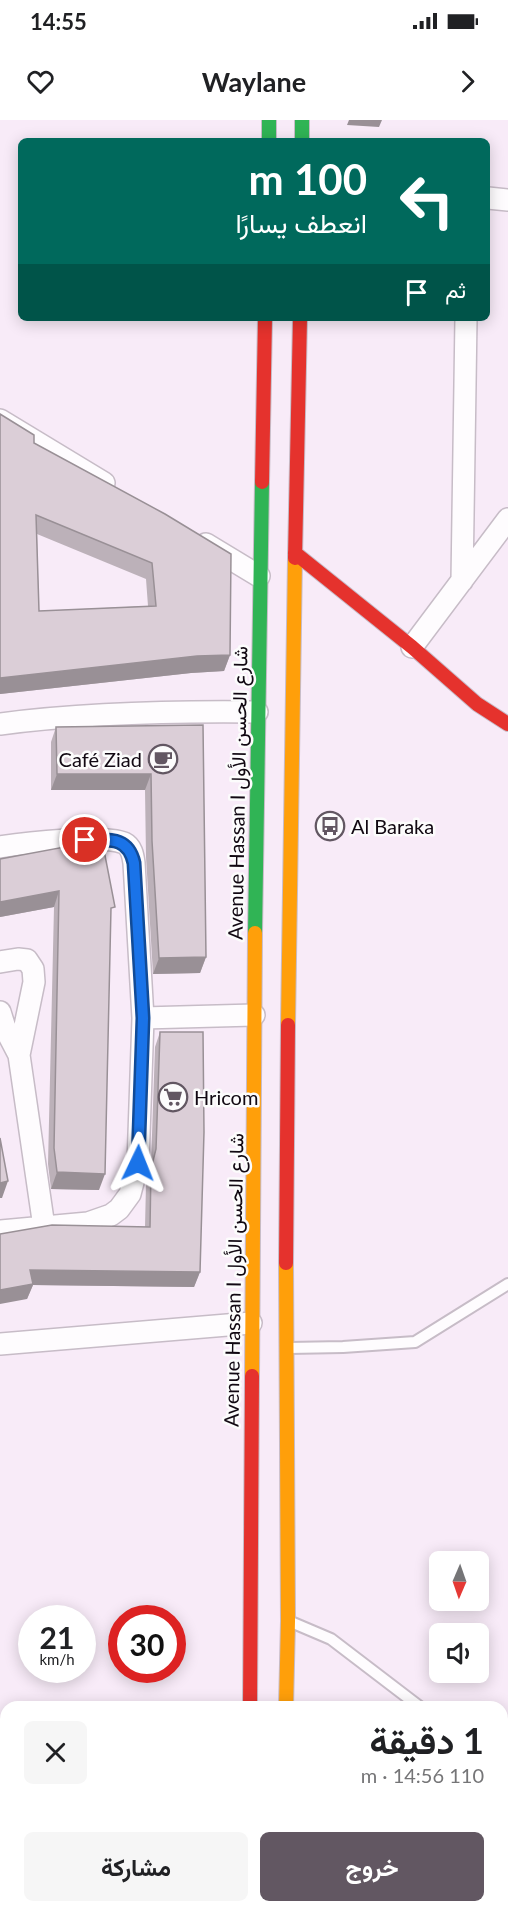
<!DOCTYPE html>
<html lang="ar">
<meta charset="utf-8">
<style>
body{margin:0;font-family:Lato,Vazirmatn,sans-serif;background:#f6f6f6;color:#202124;direction:rtl;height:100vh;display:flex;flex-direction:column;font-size:22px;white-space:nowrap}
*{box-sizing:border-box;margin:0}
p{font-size:20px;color:#757577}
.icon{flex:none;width:33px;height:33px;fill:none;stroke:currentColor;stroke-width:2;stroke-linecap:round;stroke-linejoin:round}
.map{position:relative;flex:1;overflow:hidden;direction:ltr}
.panel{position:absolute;left:0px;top:1581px;width:508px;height:212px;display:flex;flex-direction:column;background:#fff;border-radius:18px 18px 0 0;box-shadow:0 3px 15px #0003;direction:rtl}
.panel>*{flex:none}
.hud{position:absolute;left:18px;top:18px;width:472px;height:183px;border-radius:9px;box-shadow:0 3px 15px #0003;direction:rtl;background:#00695c;color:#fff;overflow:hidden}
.needle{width:39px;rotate:182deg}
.buttons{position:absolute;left:429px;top:1431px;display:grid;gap:12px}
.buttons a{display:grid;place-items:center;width:60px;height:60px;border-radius:9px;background:#fff;box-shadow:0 3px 15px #0003;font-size:30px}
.speed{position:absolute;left:18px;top:1485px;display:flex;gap:12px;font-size:30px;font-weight:700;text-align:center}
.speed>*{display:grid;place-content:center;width:78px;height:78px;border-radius:50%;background:#fff;box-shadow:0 3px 15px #0003;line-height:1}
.speed small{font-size:15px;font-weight:400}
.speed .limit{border:9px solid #d22;background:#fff;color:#111}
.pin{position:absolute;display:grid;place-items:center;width:51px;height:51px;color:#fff;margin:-26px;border:3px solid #fff;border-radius:50%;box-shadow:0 2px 6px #0007}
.me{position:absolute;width:66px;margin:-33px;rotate:2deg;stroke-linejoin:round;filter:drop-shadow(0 0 4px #0008)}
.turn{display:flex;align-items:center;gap:21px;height:126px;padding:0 24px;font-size:27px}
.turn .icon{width:78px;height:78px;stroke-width:2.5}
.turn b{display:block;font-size:42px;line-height:51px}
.then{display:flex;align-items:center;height:57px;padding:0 24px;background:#0003;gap:12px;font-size:22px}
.round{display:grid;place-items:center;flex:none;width:63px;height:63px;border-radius:9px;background:#f6f6f6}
.overview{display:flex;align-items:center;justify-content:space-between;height:102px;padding:0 24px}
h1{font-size:36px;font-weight:700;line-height:45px}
.primary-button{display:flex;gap:12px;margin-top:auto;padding:12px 24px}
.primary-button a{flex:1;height:69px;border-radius:9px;background:#625762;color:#fff;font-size:24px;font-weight:700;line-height:69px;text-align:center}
.primary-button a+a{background:#f6f6f6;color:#202124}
.status{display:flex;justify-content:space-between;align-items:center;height:42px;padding:0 30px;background:#fff;direction:ltr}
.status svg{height:16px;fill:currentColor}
header{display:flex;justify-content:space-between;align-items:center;height:78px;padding:0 24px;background:#fff;font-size:27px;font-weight:700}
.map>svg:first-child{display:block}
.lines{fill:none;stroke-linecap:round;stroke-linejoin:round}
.lane-casing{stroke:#c7bcc7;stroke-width:14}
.street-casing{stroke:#c7bcc7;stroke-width:24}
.fast-casing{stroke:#c7bcc7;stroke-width:16}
.slow-casing{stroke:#c7bcc7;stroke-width:16}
.jam-casing{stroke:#c7bcc7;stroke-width:16}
.lane{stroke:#fefcfe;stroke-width:10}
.street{stroke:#fefcfe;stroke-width:21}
.fast{stroke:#30b455;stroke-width:14}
.slow{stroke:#ff9f0a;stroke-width:14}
.jam{stroke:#e5322d;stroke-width:14}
.wall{fill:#bcb1b9;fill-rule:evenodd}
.shaded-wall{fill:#999096}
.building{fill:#dbced7;stroke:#999096;stroke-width:1.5;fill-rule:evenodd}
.route-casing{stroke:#114b97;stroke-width:15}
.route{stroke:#1a73e8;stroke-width:10}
.labels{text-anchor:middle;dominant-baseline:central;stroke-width:5;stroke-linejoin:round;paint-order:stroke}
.poi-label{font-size:20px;fill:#110812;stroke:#fcfcfc;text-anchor:start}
.street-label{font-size:20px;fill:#110812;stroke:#fcfcfc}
</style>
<div class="status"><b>14:55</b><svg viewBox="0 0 49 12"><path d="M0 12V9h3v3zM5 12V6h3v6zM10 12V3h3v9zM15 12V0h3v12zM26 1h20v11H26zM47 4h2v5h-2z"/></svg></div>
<header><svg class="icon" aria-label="forward" viewBox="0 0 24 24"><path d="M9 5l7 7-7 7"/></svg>Waylane<svg class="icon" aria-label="heart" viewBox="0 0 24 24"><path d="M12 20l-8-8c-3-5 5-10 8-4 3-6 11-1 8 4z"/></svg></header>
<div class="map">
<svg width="508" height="1792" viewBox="0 0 508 1792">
<rect width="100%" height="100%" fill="#f8ebf8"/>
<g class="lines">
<!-- lane casing -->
<g class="lane-casing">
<path id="lane" d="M289,1228l54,-1 72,-5 93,-58
M291,1502l40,17 89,68
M502,1651l6,4"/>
</g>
<!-- street casing -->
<g class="street-casing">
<path id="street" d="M488,78l20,2
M0,300l104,63
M206,424l53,32
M462,461l4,-263
M412,527l96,-128
M0,604c85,-11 171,-13 257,-12
M0,727c25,-4 102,-13 124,-4 8,4 9,13 10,20l9,155
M0,842l18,-3 9,1 6,9 1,13 -15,73
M0,892l5,16 14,27 25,172
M0,1111l88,-8 23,-8 8,-6 11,-15 8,-31 5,-145 111,-3
M0,1224l251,-21
M445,1786l6,6
M382,1792v-6"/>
</g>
<!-- fast casing -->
<g class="fast-casing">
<path id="fast" d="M269,0v21
M302,0v21
M255,813l7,-451
M283,1786v6"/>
</g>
<!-- slow casing -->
<g class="slow-casing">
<path id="slow" d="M288,905l7,-467
M252,1256l3,-443
M286,1587l2,-86 -2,-358"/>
</g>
<!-- jam casing -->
<g class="jam-casing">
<path id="jam" d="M262,362l3,-164
M295,433l117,94 65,57 31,20
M295,438l5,-240
M286,1143l2,-238
M250,1587l2,-331
M248,1786v6"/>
</g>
<!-- lane -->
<use href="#lane" class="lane"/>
<!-- street -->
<use href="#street" class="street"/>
<!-- fast -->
<use href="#fast" class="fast"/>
<!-- slow -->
<use href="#slow" class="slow"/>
<!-- jam -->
<use href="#jam" class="jam"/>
</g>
<!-- wall -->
<path class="wall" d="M34,323l131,71 65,141 -6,16 -33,2 -191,21zM37,414l109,45 2,27 -109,5z
M203,605l3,232 -6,16 -47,1 -7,-117 -1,-67h-94v-48l5,-15z
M0,739l111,58 -12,273 -48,-1 -3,-25 6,-257 -54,10z
M160,912l40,240 -6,15 -161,-2 -6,14 -27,-65 145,-7 1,-43 5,-20 4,-117z"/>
<!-- shaded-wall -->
<path class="shaded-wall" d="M349,0h33l-3,7 -32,-2z
M230,535l-6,16 -33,2 -191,21v-16l197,-22z
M57,654h94l-6,16h-94z
M59,771l-5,16 -54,10v-15z
M206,837l-6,16 -47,1 6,-16z
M57,1052l48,2 -6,16 -48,-1z
M8,1061l-6,17h-2v-15z
M30,1150l170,2 -6,15 -161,-2 -6,14 -27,5v-14z"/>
<!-- building -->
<path class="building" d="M0,294l34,21v8l131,71 66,40 -1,101 -33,1 -197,22zM36,395l116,48 4,43 -117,5z
M203,605l3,232 -47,1 -7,-117 -1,-67h-94l-1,-47z
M102,720l13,67 -4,1 -6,266 -48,-2 -3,-24 5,-257 -59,11v-43z
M160,912h43l1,100 -4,140 -170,-2 3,14 -33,6v-56l52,-9 98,2 1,-58 5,-20z
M0,1018l8,43 -8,2z"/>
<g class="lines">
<!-- route casing -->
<g class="route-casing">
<path id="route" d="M85,720c24,0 43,-4 49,23l9,155 -5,145"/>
</g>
<!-- route -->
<use href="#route" class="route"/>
</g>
<!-- icons -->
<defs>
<g id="cafe-ring" transform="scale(1.5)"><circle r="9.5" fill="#fcfcfc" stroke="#625762" stroke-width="1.5"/><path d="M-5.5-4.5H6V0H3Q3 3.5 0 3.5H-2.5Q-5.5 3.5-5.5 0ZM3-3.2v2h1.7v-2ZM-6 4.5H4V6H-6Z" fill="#625762"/></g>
<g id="bus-ring" transform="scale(1.5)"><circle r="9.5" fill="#fcfcfc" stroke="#625762" stroke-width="1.5"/><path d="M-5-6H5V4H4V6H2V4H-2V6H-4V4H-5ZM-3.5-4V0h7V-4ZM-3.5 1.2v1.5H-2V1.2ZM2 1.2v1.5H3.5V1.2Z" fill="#625762"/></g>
<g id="supermarket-ring" transform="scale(1.5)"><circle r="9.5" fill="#fcfcfc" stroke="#625762" stroke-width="1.5"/><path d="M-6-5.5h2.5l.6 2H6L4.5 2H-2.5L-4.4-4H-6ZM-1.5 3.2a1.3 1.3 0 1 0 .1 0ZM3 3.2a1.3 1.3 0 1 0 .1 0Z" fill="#625762"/></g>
</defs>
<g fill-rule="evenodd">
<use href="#cafe-ring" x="163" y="639"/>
<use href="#bus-ring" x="330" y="706"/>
<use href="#supermarket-ring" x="173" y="977"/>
</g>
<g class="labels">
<!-- poi labels -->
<g class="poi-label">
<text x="142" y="639" text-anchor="end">Café Ziad</text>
<text x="351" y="706">Al Baraka</text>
<text x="194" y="977">Hricom</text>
</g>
<!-- street labels -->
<g class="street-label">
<text transform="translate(237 673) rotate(-89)">Avenue Hassan I شارع الحسن الأول</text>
<text transform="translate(233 1160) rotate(-89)">Avenue Hassan I شارع الحسن الأول</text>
</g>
</g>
</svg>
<div class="buttons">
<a><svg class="needle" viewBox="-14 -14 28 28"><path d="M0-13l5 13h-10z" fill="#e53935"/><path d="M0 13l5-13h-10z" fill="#757577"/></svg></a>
<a><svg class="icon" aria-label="sound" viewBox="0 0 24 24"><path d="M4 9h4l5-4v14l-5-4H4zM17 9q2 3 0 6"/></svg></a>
</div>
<div class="speed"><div>21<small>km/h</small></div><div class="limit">30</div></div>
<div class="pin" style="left:85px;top:720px;background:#d93025"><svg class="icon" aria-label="arrive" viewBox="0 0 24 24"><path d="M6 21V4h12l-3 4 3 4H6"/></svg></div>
<svg class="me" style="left:138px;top:1043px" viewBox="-20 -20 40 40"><path d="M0-17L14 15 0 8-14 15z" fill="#1a73e8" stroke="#fff" stroke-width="4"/></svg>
<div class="hud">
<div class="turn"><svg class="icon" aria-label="left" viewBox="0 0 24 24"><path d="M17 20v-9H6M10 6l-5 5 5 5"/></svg><div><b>100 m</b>انعطف يسارًا</div></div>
<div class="then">ثم<svg class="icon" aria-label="arrive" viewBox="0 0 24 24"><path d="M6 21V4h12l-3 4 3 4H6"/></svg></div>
</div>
<section class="panel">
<div class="overview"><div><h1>1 دقيقة</h1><p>110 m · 14:56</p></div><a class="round"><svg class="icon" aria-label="close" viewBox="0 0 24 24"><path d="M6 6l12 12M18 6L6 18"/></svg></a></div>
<div class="primary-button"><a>خروج</a><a>مشاركة</a></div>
</section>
</div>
